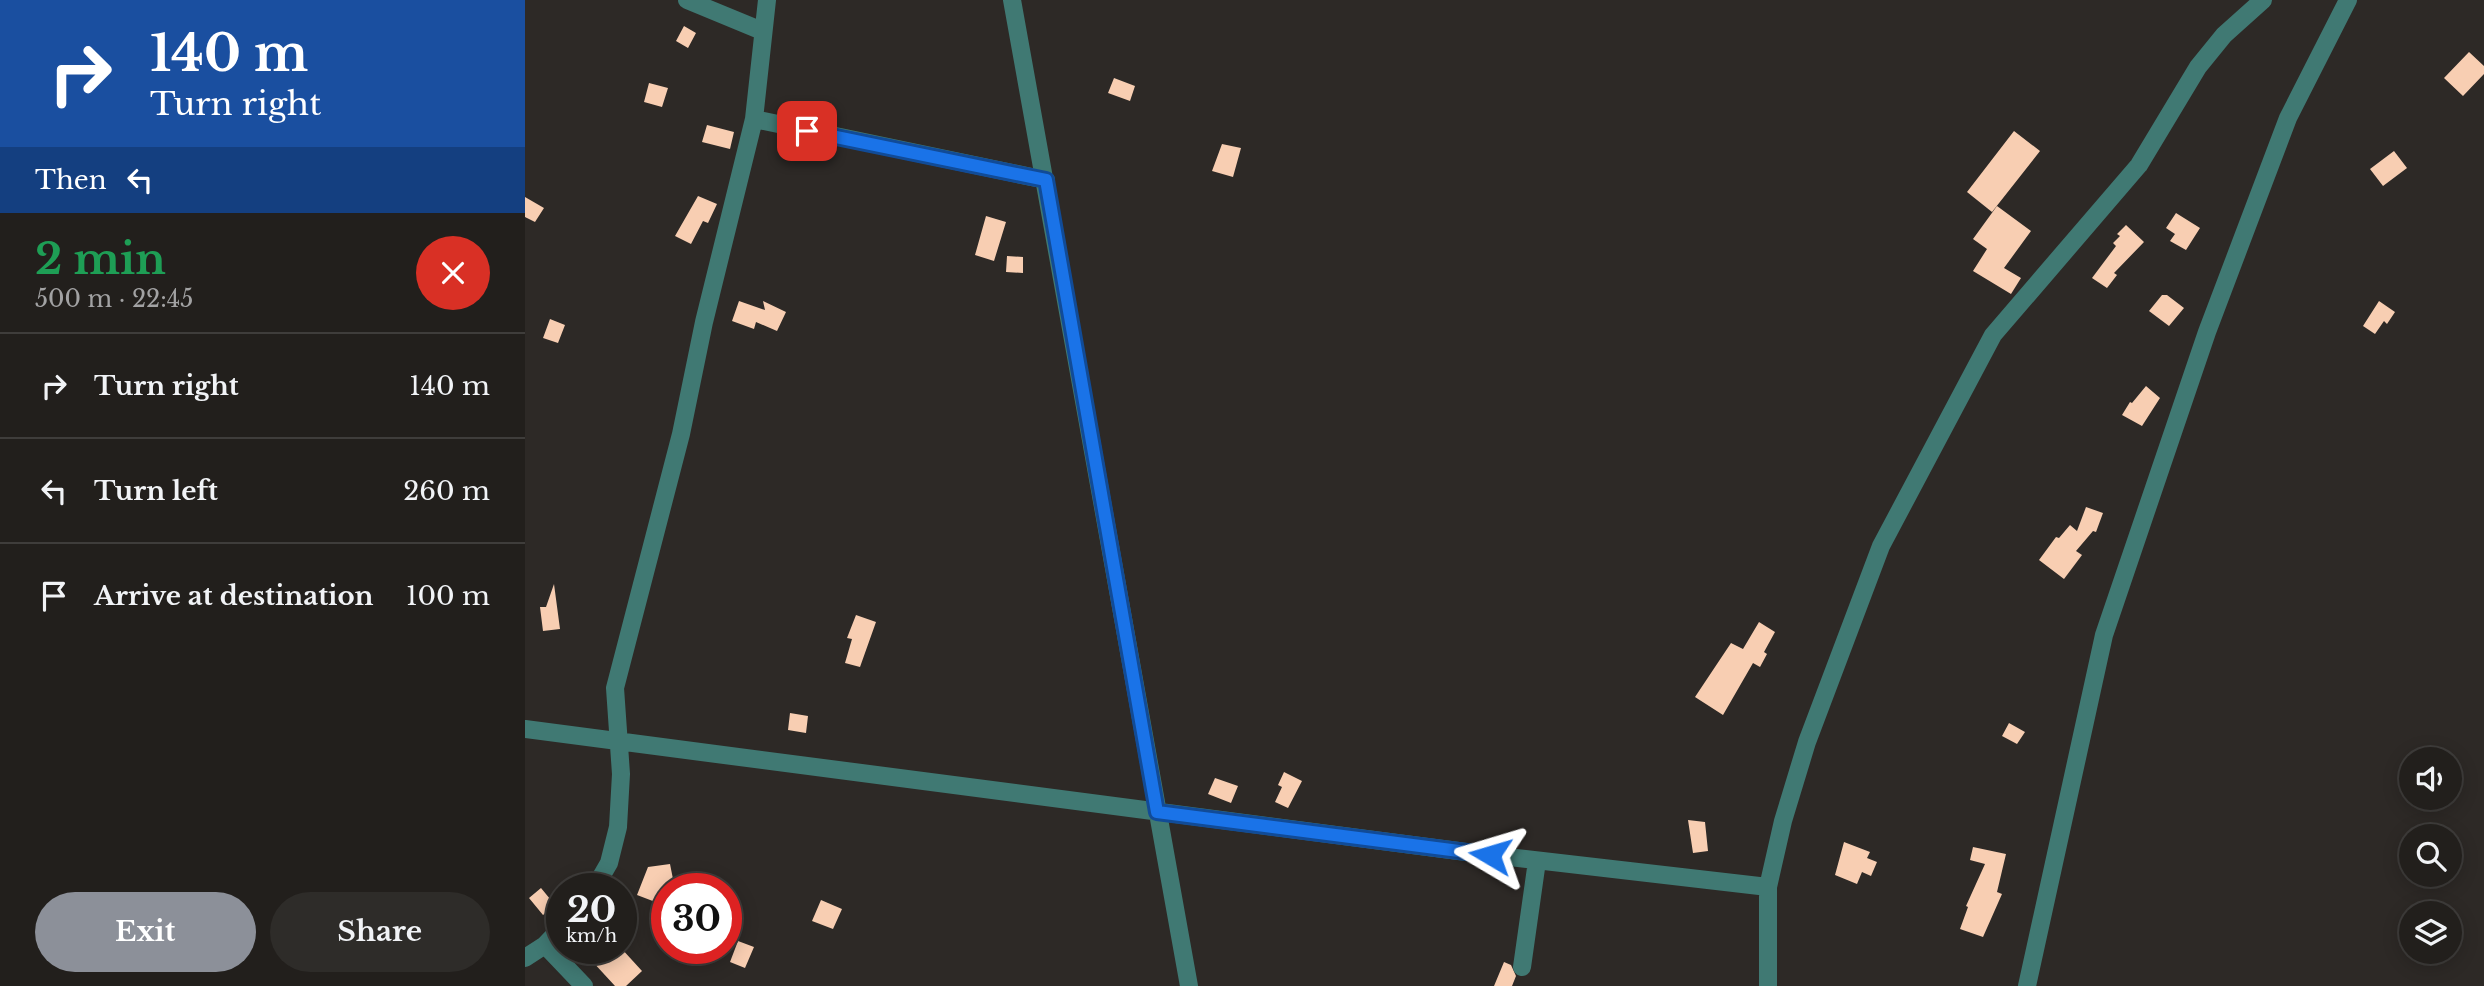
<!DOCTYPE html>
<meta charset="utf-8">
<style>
body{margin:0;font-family:"Libre Baskerville",serif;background:#2e2c29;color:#f1f3f6;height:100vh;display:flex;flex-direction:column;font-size:26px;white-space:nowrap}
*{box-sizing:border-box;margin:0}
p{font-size:23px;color:#a2a2a3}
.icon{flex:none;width:38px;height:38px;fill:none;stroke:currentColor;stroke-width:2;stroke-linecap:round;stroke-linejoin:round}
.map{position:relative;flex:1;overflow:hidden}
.panel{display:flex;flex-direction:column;background:#221f1c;width:525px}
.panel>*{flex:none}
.guide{background:#1a4fa0;color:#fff;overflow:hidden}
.fabs{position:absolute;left:1874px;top:747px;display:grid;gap:14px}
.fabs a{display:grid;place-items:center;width:63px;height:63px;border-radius:50%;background:#221f1c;box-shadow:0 4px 18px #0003,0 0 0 2px #3f3d3b;font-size:35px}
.speed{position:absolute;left:21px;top:873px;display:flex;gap:14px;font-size:35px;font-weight:700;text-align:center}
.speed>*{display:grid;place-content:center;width:91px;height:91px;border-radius:50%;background:#221f1c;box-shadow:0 4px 18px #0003,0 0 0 2px #3f3d3b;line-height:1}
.speed small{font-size:18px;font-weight:400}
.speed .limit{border:10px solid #d22;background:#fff;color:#111}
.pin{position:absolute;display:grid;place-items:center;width:60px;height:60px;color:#fff;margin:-30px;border-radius:14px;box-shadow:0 4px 10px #0006}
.me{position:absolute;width:77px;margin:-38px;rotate:277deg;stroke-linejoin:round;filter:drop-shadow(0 0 5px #0008)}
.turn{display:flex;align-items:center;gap:24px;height:147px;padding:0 35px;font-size:32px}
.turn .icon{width:91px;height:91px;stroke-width:2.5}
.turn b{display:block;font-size:49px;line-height:60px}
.then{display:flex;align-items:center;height:66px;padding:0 35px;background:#0003;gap:14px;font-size:26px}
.round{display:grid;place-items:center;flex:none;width:74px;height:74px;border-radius:37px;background:#2e2c29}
.headline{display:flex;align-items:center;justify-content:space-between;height:119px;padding:0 35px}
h1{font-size:42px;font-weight:800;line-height:52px;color:#1e9e55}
.cta{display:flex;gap:14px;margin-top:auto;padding:14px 35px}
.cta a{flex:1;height:80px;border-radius:42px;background:#8c9099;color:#fff;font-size:28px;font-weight:800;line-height:80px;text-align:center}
.cta a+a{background:#2e2c29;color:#f1f3f6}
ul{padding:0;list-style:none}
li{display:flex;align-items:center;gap:21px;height:105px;padding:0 35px;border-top:2px solid #3f3d3b}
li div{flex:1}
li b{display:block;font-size:26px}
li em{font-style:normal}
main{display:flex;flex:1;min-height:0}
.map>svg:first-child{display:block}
.building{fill:#f8ceb2}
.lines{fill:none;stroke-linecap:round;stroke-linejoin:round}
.minor{stroke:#407973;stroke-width:18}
.route-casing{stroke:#114b97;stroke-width:18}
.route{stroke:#1a73e8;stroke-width:12}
</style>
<main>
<section class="panel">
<div class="guide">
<div class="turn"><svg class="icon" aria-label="right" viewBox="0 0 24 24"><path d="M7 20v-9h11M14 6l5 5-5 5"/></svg><div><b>140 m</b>Turn right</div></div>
<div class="then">Then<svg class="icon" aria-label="left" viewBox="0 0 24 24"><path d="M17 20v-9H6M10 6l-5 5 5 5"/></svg></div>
</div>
<div class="headline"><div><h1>2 min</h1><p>500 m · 22:45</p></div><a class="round" style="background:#d93025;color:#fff"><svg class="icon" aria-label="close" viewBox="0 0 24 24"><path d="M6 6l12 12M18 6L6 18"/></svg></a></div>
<ul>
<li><svg class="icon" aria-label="right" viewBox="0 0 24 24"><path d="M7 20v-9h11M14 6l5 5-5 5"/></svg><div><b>Turn right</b></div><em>140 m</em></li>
<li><svg class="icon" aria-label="left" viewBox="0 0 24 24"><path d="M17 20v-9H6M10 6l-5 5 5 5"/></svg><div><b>Turn left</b></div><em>260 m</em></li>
<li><svg class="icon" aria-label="arrive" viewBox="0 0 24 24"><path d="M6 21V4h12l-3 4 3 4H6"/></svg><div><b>Arrive at destination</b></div><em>100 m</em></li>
</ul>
<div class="cta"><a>Exit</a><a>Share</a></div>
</section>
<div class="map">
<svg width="1959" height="986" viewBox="0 0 1959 986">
<rect width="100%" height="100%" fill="#2d2926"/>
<!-- building -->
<path class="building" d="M159,26l12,7 -8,15 -12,-7z
M1944,52l15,14v8l-21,22 -19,-18z
M589,78l21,8 -5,15 -22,-8z
M124,83l19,5 -6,19 -18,-5z
M182,125l27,7 -4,17 -28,-7z
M1489,131l26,20 -48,61 -25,-20z
M697,144l19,4 -8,29 -21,-6z
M1869,151l13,17 -24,18 -13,-17z
M173,196l19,8 -9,19 -5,-2 -12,23 -16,-8z
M0,197l19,11 -9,14 -10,-5z
M1472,206l34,25 -27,37 17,10 -10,16 -38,-23 14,-22 -14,-10z
M1651,213l24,15 -14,22 -16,-9 5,-7 -9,-6z
M461,216l20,6 -12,39 -19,-6z
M1601,225l18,17 -30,31 3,2 -10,13 -15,-10 24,-32 -3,-3 7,-7 -3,-2z
M482,256l16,1v16l-17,-1z
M1637,295h5l17,13 -15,18 -20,-15z
M214,301l26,9 -2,-9 23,11 -9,19 -21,-9 -2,7 -22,-8z
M1854,301l16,11 -8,12 -3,-3 -9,13 -12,-8z
M25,319l15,6 -7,18 -15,-5z
M1621,386l14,12 -18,28 -20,-11 8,-13 2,1z
M1561,507l17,6 -7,19 -3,-1 -17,20 6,4 -18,24 -25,-19 17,-23 3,1 11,-13 7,6z
M29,584l6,45 -17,2 -3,-24h6z
M331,615l20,7 -16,45 -15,-4 7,-24 -5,-1z
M1234,622l16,10 -11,20 3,2 -7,13 -7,-4 -30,52 -28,-18 36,-54 12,6z
M265,713l18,3 -2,17 -18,-3z
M1484,723l16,9 -8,12 -15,-8z
M759,772l18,9 -14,27 -13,-6 7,-15 -4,-2z
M690,778l23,8 -7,17 -23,-9z
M1163,820l17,2 3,29 -15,2z
M1319,842l26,10 -3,6 10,4 -6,14 -9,-4 -5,12 -22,-9z
M1448,847l33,7 -9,38 5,2 -19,43 -23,-8 8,-22 -2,-1 19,-42 -15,-4z
M145,864l5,25h-12l-5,14 -21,-8 11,-28z
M16,888l14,17 -12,10 -14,-17z
M296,900l21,9 -9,20 -21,-8z
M213,941l16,6 -9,21 -15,-6z
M55,948h41l21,23 -16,15h-11z
M979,962l7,3 5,11 -4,10h-18z"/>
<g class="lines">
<!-- minor -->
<path class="minor" d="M162,0l75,31
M487,0l177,986
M229,119l292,61
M0,729l941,123 302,35
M69,889l15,-26 9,-36 3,-53 -6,-86 66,-254 23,-112 50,-203 13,-119
M20,945l39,41
M0,958l20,-13 17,-18
M997,967l15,-106
M1243,986v-99l15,-66 24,-79 74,-196 112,-211 146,-170 59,-98 26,-32 39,-35
M1502,986l77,-351 103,-303 81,-214 60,-118"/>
</g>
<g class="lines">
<!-- route casing -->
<g class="route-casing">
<path id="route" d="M282,131l239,49 111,632 333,43"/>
</g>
<!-- route -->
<use href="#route" class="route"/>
</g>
</svg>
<div class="fabs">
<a><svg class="icon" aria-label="sound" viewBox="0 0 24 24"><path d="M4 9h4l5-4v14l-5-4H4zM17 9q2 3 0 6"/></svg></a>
<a><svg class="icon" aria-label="search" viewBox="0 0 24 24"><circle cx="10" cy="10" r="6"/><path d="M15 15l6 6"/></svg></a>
<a><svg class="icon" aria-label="layers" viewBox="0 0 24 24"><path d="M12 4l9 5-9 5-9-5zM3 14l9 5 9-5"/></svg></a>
</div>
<div class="speed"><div>20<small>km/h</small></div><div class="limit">30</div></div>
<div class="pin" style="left:282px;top:131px;background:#d93025"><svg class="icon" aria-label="arrive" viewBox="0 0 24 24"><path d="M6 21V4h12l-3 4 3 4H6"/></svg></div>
<svg class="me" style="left:965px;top:855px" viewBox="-20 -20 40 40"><path d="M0-17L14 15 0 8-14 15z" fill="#1a73e8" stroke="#fff" stroke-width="4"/></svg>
</div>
</main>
